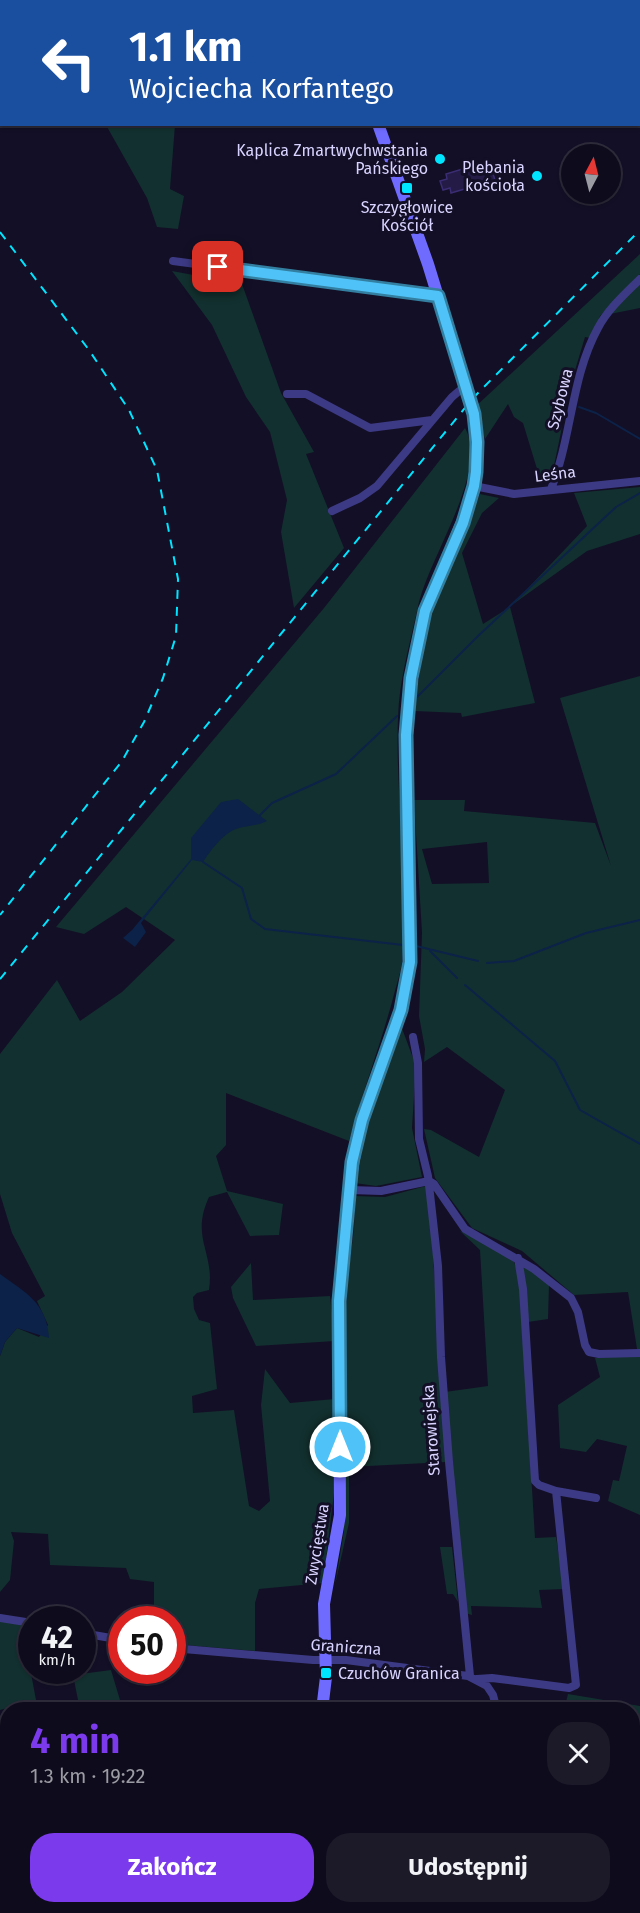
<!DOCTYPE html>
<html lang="pl">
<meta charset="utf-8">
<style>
body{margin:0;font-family:"Fira Sans",sans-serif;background:#1c1929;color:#f1f3f6;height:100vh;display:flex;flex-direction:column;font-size:22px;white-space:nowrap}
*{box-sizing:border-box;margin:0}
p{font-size:20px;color:#9b9ba3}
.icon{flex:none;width:33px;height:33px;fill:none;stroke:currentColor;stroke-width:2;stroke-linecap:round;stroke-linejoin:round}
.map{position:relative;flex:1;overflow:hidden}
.details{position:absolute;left:0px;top:1702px;width:640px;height:212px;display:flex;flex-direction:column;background:#0e0b1c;border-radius:24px 24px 0 0;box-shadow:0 2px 4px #0004,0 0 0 2px #2e2b3b}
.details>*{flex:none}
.top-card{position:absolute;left:0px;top:0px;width:640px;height:126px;box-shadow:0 2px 4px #0004,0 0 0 2px #2e2b3b;background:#1a4fa0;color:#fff;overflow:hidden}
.needle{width:39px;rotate:7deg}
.tools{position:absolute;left:561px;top:144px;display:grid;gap:12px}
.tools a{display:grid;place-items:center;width:60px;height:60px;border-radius:50%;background:#0e0b1c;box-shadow:0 2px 4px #0004,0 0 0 2px #2e2b3b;font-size:30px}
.speed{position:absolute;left:18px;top:1606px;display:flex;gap:12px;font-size:30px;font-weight:700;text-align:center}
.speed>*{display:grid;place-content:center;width:78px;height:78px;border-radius:50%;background:#0e0b1c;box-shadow:0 2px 4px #0004,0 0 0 2px #2e2b3b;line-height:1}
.speed small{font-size:15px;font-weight:400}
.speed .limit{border:9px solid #d22;background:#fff;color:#111}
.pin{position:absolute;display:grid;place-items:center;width:51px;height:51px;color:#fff;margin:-26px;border-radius:12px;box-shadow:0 3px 9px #0006}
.me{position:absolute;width:66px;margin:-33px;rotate:0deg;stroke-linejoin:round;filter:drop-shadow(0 0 4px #0008)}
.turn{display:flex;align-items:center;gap:21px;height:126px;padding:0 30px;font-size:27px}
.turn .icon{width:78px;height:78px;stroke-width:2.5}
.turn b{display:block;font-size:42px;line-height:51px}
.round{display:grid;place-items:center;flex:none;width:63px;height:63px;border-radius:24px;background:#1c1929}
.summary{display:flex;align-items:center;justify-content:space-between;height:102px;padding:0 30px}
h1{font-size:36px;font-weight:700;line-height:45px;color:#7c3aed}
.action{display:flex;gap:12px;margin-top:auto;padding:12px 30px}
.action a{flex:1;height:69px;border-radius:24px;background:#7c3aed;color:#fff;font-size:24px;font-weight:700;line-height:69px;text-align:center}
.action a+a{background:#1c1929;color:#f1f3f6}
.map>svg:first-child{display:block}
.green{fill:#12302f;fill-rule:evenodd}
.water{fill:#0c2248}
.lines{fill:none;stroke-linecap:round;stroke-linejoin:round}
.stream{stroke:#0c2248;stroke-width:2}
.building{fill:#241b47;stroke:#3b2d73;stroke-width:1.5}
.street{stroke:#3d3a85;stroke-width:8}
.secondary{stroke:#6f6bff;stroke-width:12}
.rail{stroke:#00e5ff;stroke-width:2;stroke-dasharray:9 8;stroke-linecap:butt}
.route-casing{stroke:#337fa1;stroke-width:15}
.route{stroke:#4fc3f7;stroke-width:10}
.poi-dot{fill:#00e5ff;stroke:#130f26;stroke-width:2}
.labels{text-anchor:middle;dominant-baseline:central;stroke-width:6;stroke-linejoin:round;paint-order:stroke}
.poi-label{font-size:16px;fill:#d9d4ff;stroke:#130f26;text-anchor:end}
.street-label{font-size:16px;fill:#d9d4ff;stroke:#130f26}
</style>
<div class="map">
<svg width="640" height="1913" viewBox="0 0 640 1913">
<rect width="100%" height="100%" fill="#130f26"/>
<!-- green -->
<path class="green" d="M0,0h214l11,1 -223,1 -1,23z
M106,125h69l-5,64 14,7 -6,33 -21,-2 -10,-29z
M640,254v20l-40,42 -9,22 -6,-1 -21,70 -3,25 -9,43 -11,7 -18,-59 -9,-6 -6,-13 -23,35 -10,-32z
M172,271l70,13 39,109 33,59 -8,2 38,94 -50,60 -13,-76 6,-32 -17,-68 -24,-35 -34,-72z
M640,283v25l-30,6z
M465,428c25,43 -38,132 -47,179 -8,36 -19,74 -20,111 -3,82 12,163 4,245 -2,13 -7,26 -10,39 -13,47 -30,92 -43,139l-123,-48v52l-10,11 11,35 56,13 -4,31 -29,1 -23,-44 -18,5c-19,41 6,55 0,93l-12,3 -4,4 1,12 5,11 11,3 7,66 -25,7 1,17 41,-3 15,96 10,5 11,-10 -9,-96 4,-36 25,34 45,-4v86l-12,98 -64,6 -4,14v48l-82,-7 -1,-24h-18v-38l-24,-3 -4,-11 -76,-3 -2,-31 -37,-2 3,9 -4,39 -10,12v-236l5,-14 12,-14 22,9 9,-12 -11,-24 8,-5 -33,-63 -12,-39v-140l57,-74 23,41 42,-29 53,-52 -49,-33 -42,27 -28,-7 268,-319z
M640,487v47l-53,17 -75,54 75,-79 -13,-33z
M480,494l19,4 -17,15 -20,40 21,71 27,-17 25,96 -73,14 -1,-4 -47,-2 14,-95z
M640,676v673h-3l-9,-57 -54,3 -52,-44 -50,-23 -37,-50 -11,-49 7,1 48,27 26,-67 -58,-43 -23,15 1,-13 -6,-33 3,-83 -8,-133h51l-1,11 131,12 16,43 -51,-168zM487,842l2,41 -57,1 -10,-35z
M400,1023l16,43 -4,62 10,49 -46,9 -21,-3 14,-78z
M426,1186l5,35 15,241 -97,5v56l-14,62 9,-54 1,-197 2,-51 7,-54 1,-33 30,1z
M460,1231l52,26 7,18 16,263 21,-1 8,52 -25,1 3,18 -71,-2 1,9 -7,-2 -20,-221 43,-6 -8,-136z
M251,1263l2,37 77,-4 5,45 -79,5 -23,-48 -2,-11z
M523,1264l26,21 -1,34 -20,3z
M640,1355v160l-32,-14 5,-21 6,1 8,-35 -30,-7 -11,13 -26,-4 -2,-43 42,-28 -5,-19z
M440,1547h12l6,55 -5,-8h-6z
M0,1621l22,4 14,75 -36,10z
M111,1670l12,40h-43l-7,-35z
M568,1694l72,12v92l-7,2v-90h-69z
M7,1738l1,168 5,1h-13v-168z
M404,1906h134l3,7h-138z
M289,1907v-1l52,1 -1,6h-56z"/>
<!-- water -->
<path class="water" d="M238,799l29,22c-10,5 -18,4 -28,7 -15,4 -28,22 -36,34l-11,-2 -51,63 5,9 -11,15 -12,-9 9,-8 59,-71v-21l30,-36z
M0,1274c26,19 47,29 49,64l-32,-10 -12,14 -5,14z"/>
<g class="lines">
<!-- stream -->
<path class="stream" d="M579,407l17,6 44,26
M417,697l61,-61 138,-129 24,-14
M260,815l12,-12 64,-29 61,-58
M203,862l39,26 9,31 14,10 138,16
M416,946l62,15
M430,951l27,27
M487,963l27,-2 72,-28 54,-13
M465,985l90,76 25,49 60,34"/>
</g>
<!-- building -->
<path class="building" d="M489,161l6,19 -44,13 -1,-5 -7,2 -3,-9 7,-2 -1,-5z"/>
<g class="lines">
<!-- street -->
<path class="street" d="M173,261l265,35
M287,394h19l64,34 62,-8
M474,486l40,8 126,-13
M551,489c21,-52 20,-112 47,-161 10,-19 27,-34 42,-49
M332,511l28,-13 17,-12 75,-89 13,-11
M413,1037l5,26 1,76 9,37 10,90 3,91 8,105 21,214
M429,1181l5,3 31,45 69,40 37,29 7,14 7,33 4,7 10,2 41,-1
M350,1190l31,1 48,-10
M556,1491l40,7
M0,1618l32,5
M82,1633l40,7
M172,1648l141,12h33l122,16 19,10 6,9 4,15
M477,1679l15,-1 77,10 7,-3 -20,-194 -17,-6 -4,-4 -12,-192 -5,-31
M542,1906l3,7"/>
<!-- secondary -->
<path class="secondary" d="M332,0v2
M322,1710l4,-33 -2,-73 16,-89 -1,-214 12,-124 8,-48 42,-119 9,-48 -4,-210 3,-60 16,-81 45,-108 4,-17 3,-25 -3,-47 -46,-150 -50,-140
M275,1913l5,-7"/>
<!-- rail -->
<path class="rail" d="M0,232l89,118 40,60 28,60 21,109 -2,57 -13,42 -19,44 -22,39 -122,154
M0,979l473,-581 167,-168"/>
</g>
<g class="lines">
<!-- route casing -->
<g class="route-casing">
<path id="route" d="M218,267l220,29 36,118 3,28 -1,30 -2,14 -11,37 -38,88 -14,67 -5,57 4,227 -9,48 -39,110 -10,42 -13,139 1,146"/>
</g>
<!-- route -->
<use href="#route" class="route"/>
</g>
<!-- markers -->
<g class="poi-dot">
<circle cx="440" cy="159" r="6"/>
<circle cx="537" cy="176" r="6"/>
<rect x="401" y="182" width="12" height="12" rx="3"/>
<rect x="320" y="1667" width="12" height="12" rx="3"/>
</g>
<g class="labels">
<!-- poi labels -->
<g class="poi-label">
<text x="428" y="150">Kaplica Zmartwychwstania<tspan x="428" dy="18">Pańskiego</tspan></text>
<text x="525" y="167">Plebania<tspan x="525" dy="18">kościoła</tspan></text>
<text x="407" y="207" text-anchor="middle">Szczygłowice<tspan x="407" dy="18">Kościół</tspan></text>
<text x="338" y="1673" text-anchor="start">Czuchów Granica</text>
</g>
<!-- street labels -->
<g class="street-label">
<text transform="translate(560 399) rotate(-76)">Szybowa</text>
<text transform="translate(555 474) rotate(-7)">Leśna</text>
<text transform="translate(431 1430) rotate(-94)">Starowiejska</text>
<text transform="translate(317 1544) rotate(-81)">Zwycięstwa</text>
<text transform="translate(346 1647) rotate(4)">Graniczna</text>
</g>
</g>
</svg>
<div class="tools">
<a><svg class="needle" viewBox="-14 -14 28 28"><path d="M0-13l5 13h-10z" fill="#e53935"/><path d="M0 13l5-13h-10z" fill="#9b9ba3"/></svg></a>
</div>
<div class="speed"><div>42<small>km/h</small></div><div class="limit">50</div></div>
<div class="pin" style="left:218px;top:267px;background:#d93025"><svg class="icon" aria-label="arrive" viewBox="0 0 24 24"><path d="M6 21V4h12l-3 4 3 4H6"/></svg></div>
<svg class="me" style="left:340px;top:1447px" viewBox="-20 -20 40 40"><circle r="17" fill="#4fc3f7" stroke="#fff" stroke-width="3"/><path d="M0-11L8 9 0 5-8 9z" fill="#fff"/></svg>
<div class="top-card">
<div class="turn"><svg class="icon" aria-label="left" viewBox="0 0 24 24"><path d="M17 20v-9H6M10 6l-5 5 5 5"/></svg><div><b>1.1 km</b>Wojciecha Korfantego</div></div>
</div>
<section class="details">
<div class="summary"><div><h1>4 min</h1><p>1.3 km · 19:22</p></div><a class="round"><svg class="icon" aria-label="close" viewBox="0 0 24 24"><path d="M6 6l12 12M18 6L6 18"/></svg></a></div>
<div class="action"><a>Zakończ</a><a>Udostępnij</a></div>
</section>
</div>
